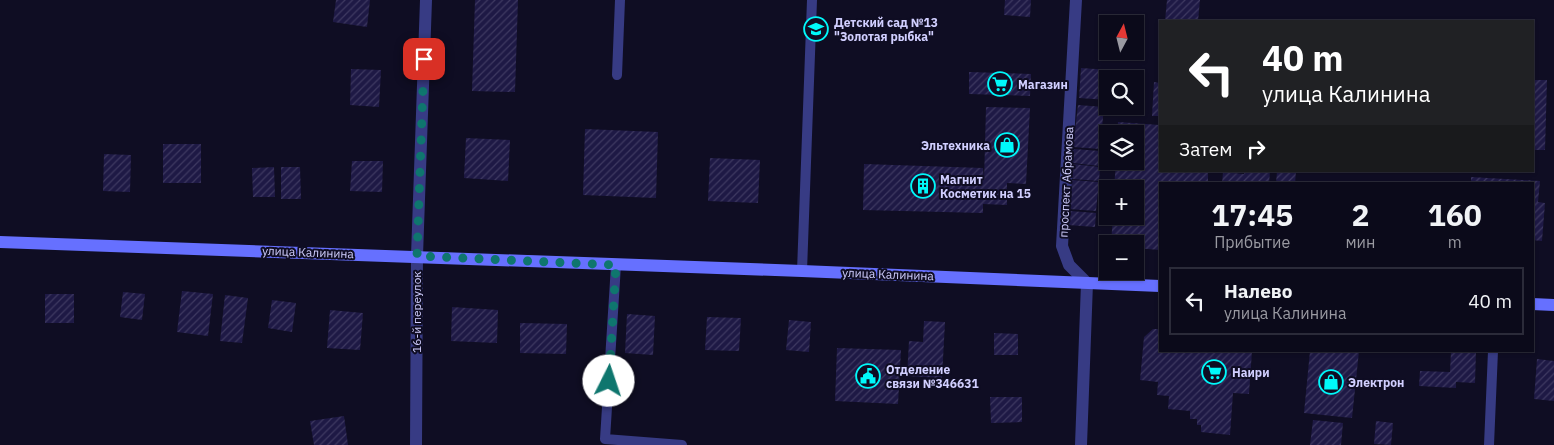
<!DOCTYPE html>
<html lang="ru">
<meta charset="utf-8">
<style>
body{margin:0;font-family:"IBM Plex Sans",sans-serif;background:#191827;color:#f1f3f6;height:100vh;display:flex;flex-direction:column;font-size:19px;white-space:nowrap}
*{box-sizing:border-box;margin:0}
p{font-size:16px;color:#9a9aa2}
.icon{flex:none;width:28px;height:28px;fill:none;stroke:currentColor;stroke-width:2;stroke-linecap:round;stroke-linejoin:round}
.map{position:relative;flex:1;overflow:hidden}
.drawer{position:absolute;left:1159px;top:182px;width:375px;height:170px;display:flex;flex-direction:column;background:#0b0a1a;border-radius:0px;box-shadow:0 1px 4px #0004,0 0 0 1px #2b2b39}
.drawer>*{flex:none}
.banner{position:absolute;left:1159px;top:20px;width:375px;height:152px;border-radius:0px;box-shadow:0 1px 4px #0004,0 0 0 1px #2b2b39;background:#202124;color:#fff;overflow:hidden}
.needle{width:32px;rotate:7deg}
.controls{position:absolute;left:1099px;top:15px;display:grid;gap:10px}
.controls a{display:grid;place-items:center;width:45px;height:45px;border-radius:0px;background:#0b0a1a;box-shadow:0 1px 4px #0004,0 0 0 1px #2b2b39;font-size:25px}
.pin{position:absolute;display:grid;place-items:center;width:42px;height:42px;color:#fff;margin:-21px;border-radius:10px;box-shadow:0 2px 8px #0006}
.me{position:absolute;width:55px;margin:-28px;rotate:4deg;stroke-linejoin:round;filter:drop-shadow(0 0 4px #0008)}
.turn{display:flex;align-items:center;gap:18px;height:105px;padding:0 20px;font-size:22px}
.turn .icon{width:65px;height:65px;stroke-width:2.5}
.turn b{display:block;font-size:35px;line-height:42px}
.then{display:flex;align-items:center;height:48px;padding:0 20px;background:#0003;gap:10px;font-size:19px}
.eta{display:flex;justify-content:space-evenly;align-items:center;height:85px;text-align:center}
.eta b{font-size:30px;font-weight:800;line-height:35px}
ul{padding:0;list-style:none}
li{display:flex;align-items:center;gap:15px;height:68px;margin:0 10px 8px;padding:0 10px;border:2px solid #2b2b39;border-radius:0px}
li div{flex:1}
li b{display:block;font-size:19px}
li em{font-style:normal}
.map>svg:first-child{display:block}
.building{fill:url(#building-hatch)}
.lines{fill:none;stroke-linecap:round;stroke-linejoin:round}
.service{stroke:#373b84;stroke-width:10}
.minor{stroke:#373b84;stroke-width:12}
.secondary{stroke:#6670ff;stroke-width:12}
.route{stroke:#0f766e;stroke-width:9;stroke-dasharray:0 16.2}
.labels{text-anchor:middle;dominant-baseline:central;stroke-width:4;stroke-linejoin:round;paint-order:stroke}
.poi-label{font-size:12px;font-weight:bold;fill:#d1cfff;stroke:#0f0d23;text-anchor:start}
.street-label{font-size:12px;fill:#d1cfff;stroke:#0f0d23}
</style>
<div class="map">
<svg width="1554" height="445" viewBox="0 0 1554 445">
<defs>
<pattern id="building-hatch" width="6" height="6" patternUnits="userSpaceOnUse" patternTransform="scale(1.25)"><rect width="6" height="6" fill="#1e1945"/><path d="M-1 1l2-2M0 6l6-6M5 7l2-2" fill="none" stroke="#3e3961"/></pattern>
</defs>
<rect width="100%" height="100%" fill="#0f0d23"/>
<!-- building -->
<path class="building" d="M336,0h34l-3,27 -34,-5z
M475,0h43l-3,92 -43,-1z
M1005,0h26l-1,17 -26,-2z
M1167,0h33l-2,21h-33z
M1081,68l29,2 -1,9h-1v21l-29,-2z
M351,69l30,1 -2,37 -29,-2z
M969,72l62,2 -1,22 -61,-2z
M1532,80h15l-2,70h-13z
M1154,82l6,1v33h-8z
M1078,105l26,2 -4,42 -27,-2z
M986,107l44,1 -4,76 -19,-1v22l-24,-1v9l-120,-3 1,-46 119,4 1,14z
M1118,122l42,3v46h48v13h-48v66l-25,-2v-4h-24l2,-28h22v-27h-21l2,-28h19v-27h-18z
M585,129l73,3 -2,66 -73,-3z
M466,138l44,2 -2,41 -44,-3z
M163,144h38v39h-38z
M1074,149l26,2 -1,15 -26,-3z
M104,154l27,1 -1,37 -27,-1z
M710,158l50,2 -2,43 -50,-2z
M352,161h31l-1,31 -32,-1z
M1073,164l27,3 -1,14 -27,-2z
M274,167l1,30h-22l-1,-29z
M281,167h19l1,32h-20z
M1245,171h25l-1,13h-47l1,-12 21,2z
M1277,171h19l-1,13h-19z
M1471,177l69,4 -2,21 7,1 -3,38 -10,-1v-56h-61z
M1072,180l27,2 -3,29 -27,-2z
M1070,211l26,2 -1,14 -27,-2z
M182,291l31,3 -5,42 -31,-4z
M123,292l22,2 -3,26 -22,-3z
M45,294h29v29h-29z
M225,295l23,3 -6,45 -22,-2z
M272,300l24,3 -4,29 -24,-4z
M452,307l46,3 -1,33 -46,-2z
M330,310l33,3 -3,37 -33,-2z
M627,314l28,2 -2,39 -28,-2z
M707,317l34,1 -2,33 -34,-1z
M789,320l22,2 -2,30 -23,-2z
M924,321l21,1 -3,56 -35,-2 2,-35 14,1z
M520,323l47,1 -1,30 -46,-1z
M1153,329h7v22h92l-3,43 -16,-1 -3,42 -29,-3v-7h-4v-6h-7v-8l-22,-2 1,-13 -12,-1 1,-13 -18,-2 4,-43z
M994,333l24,1v21h-24z
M837,348l64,2 -3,54 -63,-3z
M1310,351h49l-7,67 -48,-5z
M1451,351h25l-1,32 -19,-1v6l-37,-2 1,-15 30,1z
M1537,359l17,2v40l-20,-2z
M990,397h32v25l-31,1z
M344,416l4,29h-34l-4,-24z
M1313,420l30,3 -2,22h-31z
M1376,421l17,2 -2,22 -17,-1z"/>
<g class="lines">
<!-- service -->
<path class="service" d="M617,75l3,-75
M616,265l-11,174 77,6
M802,271l10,-271
M1489,445l4,-94"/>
<!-- minor -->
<path class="minor" d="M1076,0l-14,246 7,19 18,18 -6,162
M416,445l1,-189 9,-256"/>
<!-- secondary -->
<path class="secondary" d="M0,242l802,29 358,15
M1532,304l22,1"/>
</g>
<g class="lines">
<!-- route -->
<path class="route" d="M424,59l-7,197 199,9 -7,116"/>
</g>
<!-- icons -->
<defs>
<g id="school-ring" transform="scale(1.25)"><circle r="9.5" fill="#0f0d23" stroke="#00f8fa" stroke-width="1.5"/><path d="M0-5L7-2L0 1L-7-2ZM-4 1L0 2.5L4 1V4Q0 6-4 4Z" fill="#00f8fa"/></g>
<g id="supermarket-ring" transform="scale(1.25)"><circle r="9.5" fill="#0f0d23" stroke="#00f8fa" stroke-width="1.5"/><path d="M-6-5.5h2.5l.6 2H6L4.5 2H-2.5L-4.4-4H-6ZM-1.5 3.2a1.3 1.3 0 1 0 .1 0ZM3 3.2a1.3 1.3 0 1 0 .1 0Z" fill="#00f8fa"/></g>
<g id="shop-ring" transform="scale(1.25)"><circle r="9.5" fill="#0f0d23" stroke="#00f8fa" stroke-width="1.5"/><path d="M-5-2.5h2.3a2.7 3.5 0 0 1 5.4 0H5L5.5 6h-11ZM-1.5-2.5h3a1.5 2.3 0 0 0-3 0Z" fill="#00f8fa"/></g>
<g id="building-ring" transform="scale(1.25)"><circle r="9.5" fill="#0f0d23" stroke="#00f8fa" stroke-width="1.5"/><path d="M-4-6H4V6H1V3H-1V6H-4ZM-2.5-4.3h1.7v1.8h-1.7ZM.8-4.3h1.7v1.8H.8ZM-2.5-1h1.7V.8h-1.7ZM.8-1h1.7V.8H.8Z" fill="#00f8fa"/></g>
<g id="civic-ring" transform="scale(1.25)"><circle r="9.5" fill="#0f0d23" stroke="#00f8fa" stroke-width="1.5"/><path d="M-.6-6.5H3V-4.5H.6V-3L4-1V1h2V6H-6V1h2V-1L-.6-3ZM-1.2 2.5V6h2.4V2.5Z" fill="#00f8fa"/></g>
</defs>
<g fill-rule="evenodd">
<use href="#school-ring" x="816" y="29"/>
<use href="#supermarket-ring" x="1000" y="84"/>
<use href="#shop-ring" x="1007" y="145"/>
<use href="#building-ring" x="923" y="186"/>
<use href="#supermarket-ring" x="1214" y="372"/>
<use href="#civic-ring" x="868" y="376"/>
<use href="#shop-ring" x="1331" y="382"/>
</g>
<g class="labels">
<!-- poi labels -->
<g class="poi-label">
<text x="834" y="22">Детский сад №13<tspan x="834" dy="14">"Золотая рыбка"</tspan></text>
<text x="1018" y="84">Магазин</text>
<text x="990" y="145" text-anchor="end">Эльтехника</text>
<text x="940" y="179">Магнит<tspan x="940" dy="14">Косметик на 15</tspan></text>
<text x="886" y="369">Отделение<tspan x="886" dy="14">связи №346631</tspan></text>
<text x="1232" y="372">Наири</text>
<text x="1348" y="382">Электрон</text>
</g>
<!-- street labels -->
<g class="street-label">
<text transform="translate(1066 182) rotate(-87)">проспект Абрамова</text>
<text transform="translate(308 252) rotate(2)">улица Калинина</text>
<text transform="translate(888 274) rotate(2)">улица Калинина</text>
<text transform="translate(416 312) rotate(-90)">16-й переулок</text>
</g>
</g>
</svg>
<div class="controls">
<a><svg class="needle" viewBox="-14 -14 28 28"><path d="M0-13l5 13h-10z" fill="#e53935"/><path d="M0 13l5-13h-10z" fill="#9a9aa2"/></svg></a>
<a><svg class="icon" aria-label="search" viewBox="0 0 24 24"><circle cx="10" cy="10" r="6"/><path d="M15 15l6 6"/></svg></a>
<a><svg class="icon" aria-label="layers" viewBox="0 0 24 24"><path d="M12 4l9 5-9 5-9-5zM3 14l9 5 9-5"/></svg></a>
<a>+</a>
<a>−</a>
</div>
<div class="pin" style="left:424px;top:59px;background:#d93025"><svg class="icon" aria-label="arrive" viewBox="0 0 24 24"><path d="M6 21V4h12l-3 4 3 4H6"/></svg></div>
<svg class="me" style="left:609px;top:381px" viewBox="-20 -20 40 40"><circle r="19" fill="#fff"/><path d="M0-13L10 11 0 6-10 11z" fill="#0f766e"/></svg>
<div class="banner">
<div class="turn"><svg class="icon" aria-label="left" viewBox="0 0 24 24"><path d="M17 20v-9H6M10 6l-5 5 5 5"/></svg><div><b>40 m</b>улица Калинина</div></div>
<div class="then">Затем<svg class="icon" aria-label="right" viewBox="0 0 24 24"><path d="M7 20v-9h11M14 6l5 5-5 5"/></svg></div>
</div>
<section class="drawer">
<div class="eta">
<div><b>17:45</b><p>Прибытие</p></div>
<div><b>2</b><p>мин</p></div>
<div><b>160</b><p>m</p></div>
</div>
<ul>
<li><svg class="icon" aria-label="left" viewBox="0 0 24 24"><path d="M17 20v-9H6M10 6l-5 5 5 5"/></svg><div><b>Налево</b><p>улица Калинина</p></div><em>40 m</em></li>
</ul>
</section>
</div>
